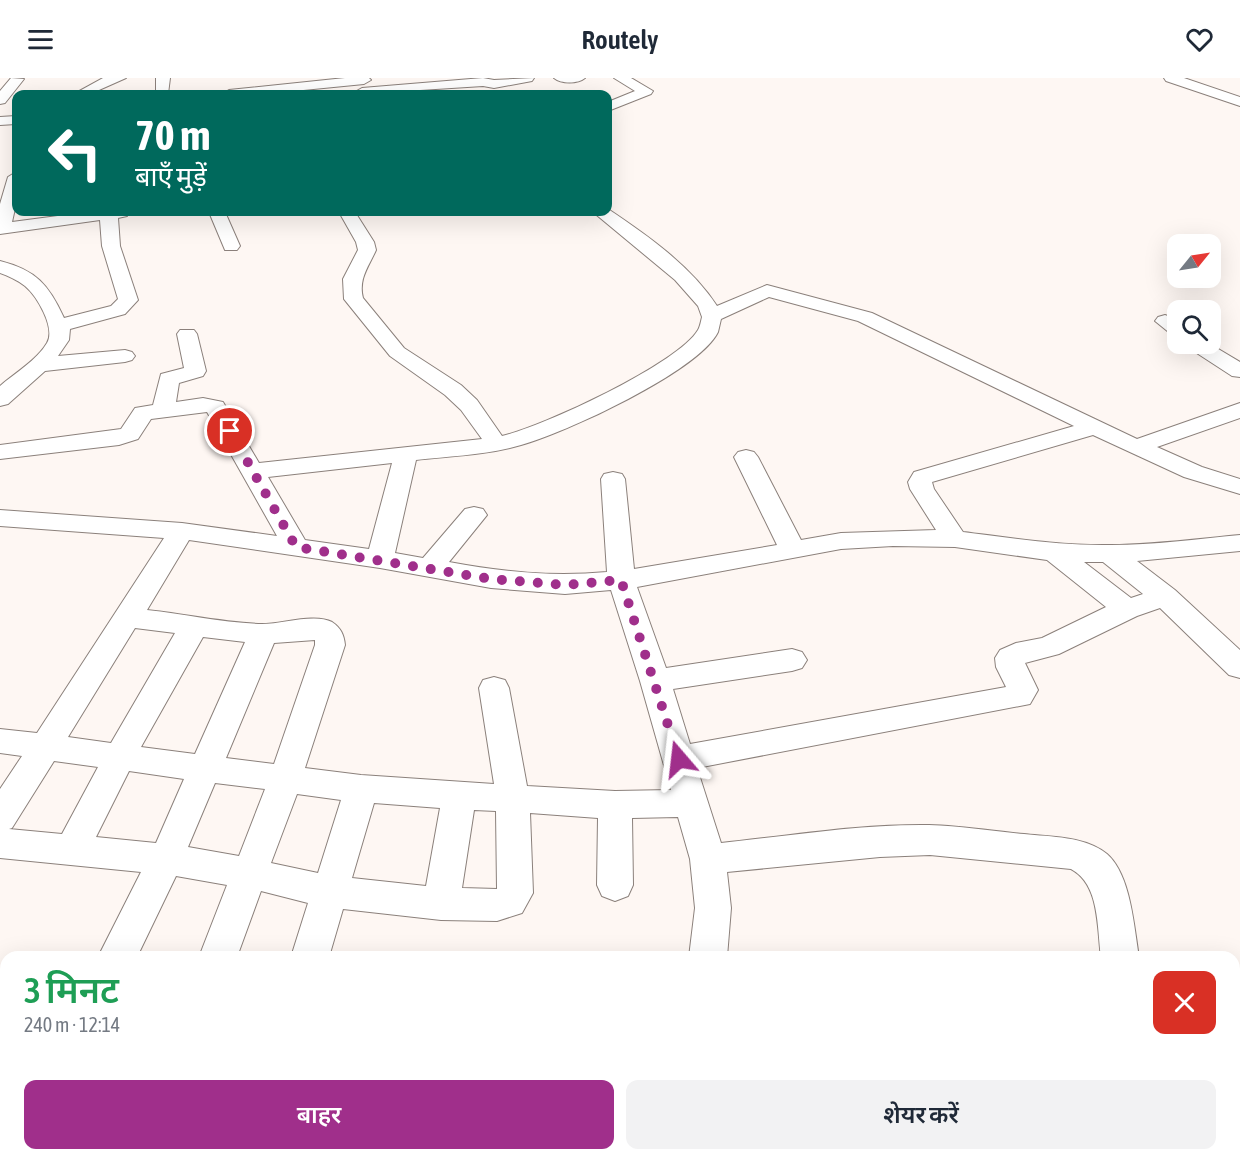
<!DOCTYPE html>
<html lang="hi">
<meta charset="utf-8">
<style>
body{margin:0;font-family:"Asap Condensed","Noto Sans Devanagari",sans-serif;background:#f2f2f3;color:#1f2937;height:100vh;display:flex;flex-direction:column;font-size:22px;white-space:nowrap}
*{box-sizing:border-box;margin:0}
p{font-size:20px;color:#747a83}
.icon{flex:none;width:33px;height:33px;fill:none;stroke:currentColor;stroke-width:2;stroke-linecap:round;stroke-linejoin:round}
.map{position:relative;flex:1;overflow:hidden}
.drawer{position:absolute;left:0px;top:873px;width:1240px;height:210px;display:flex;flex-direction:column;background:#fff;border-radius:18px 18px 0 0;box-shadow:0 6px 24px #0002}
.drawer>*{flex:none}
.banner{position:absolute;left:12px;top:12px;width:600px;height:126px;border-radius:12px;box-shadow:0 6px 24px #0002;background:#00695c;color:#fff;overflow:hidden}
.needle{width:39px;rotate:60deg}
.fabs{position:absolute;left:1167px;top:156px;display:grid;gap:12px}
.fabs a{display:grid;place-items:center;width:54px;height:54px;border-radius:12px;background:#fff;box-shadow:0 6px 24px #0002;font-size:30px}
.pin{position:absolute;display:grid;place-items:center;width:51px;height:51px;color:#fff;margin:-26px;border:3px solid #fff;border-radius:50%;box-shadow:0 2px 6px #0007}
.me{position:absolute;width:66px;margin:-33px;rotate:343deg;stroke-linejoin:round;filter:drop-shadow(0 0 4px #0008)}
.turn{display:flex;align-items:center;gap:21px;height:126px;padding:0 24px;font-size:27px}
.turn .icon{width:78px;height:78px;stroke-width:2.5}
.turn b{display:block;font-size:42px;line-height:51px}
.round{display:grid;place-items:center;flex:none;width:63px;height:63px;border-radius:12px;background:#f2f2f3}
.headline{display:flex;align-items:center;justify-content:space-between;height:102px;padding:0 24px}
h1{font-size:36px;font-weight:600;line-height:45px;color:#1e9e55}
.button{display:flex;gap:12px;margin-top:auto;padding:12px 24px}
.button a{flex:1;height:69px;border-radius:12px;background:#a02f8b;color:#fff;font-size:24px;font-weight:600;line-height:69px;text-align:center}
.button a+a{background:#f2f2f3;color:#1f2937}
header{display:flex;justify-content:space-between;align-items:center;height:78px;padding:0 24px;background:#fff;font-size:27px;font-weight:600}
.map>svg:first-child{display:block}
.lines{fill:none;stroke-linecap:round;stroke-linejoin:round}
.minor-casing{stroke:#8b807b;stroke-width:2}
.minor{fill:#fff;fill-rule:evenodd}
.route{stroke:#a02f8b;stroke-width:10;stroke-dasharray:0 18}
</style>
<header><svg class="icon" aria-label="menu" viewBox="0 0 24 24"><path d="M4 6h16M4 12h16M4 18h16"/></svg>Routely<svg class="icon" aria-label="heart" viewBox="0 0 24 24"><path d="M12 20l-8-8c-3-5 5-10 8-4 3-6 11-1 8 4z"/></svg></header>
<div class="map">
<svg width="1240" height="1083" viewBox="0 0 1240 1083">
<rect width="100%" height="100%" fill="#fef7f3"/>
<g class="lines">
<!-- minor casing -->
<g class="minor-casing">
<path id="minor" d="M11,0l13,1 -19,24 -5,1v-13z
M103,0h23l-36,16h-16z
M156,0h14l-2,16h-12z
M345,0h24l2,2 -7,4 -101,10h-41l7,-4z
M483,0l11,2 40,-2 -2,3 -38,7 -11,-2 -126,8 -2,-2 7,-4z
M554,0h31c-7,6 -24,6 -31,0z
M614,0h17l22,13 -2,3 -43,17v-9l27,-11z
M1164,0h20l56,19v9l-74,-25z
M16,38v8l-16,1v-8z
M16,94v32l-4,18 76,-10h41l-2,4 -9,2 2,28 18,54 -13,14 -55,15 -1,11 -11,16 67,-6 7,2 3,4 -3,4 -7,2 -80,9 -37,33 -8,2v-20c15,-13 37,-26 47,-43 9,-15 -10,-47 -22,-57 -8,-6 -16,-10 -25,-13v-12c36,9 49,24 64,57l47,-12 7,-7 -16,-53 -2,-26 -100,14v-30l8,-27z
M608,131c39,26 83,57 109,97l50,-21 105,28 265,126 103,-36v15l-83,29 45,20 38,12v15l-56,-17 -91,-42 -161,47 2,7 29,43c49,6 98,14 148,13 43,0 86,-6 129,-10v16l-103,10 38,29 65,60v28l-11,-3 -69,-67 -23,8 -78,38 -34,9 13,27 -8,14 -333,64 24,75c68,-7 139,-19 208,-18 32,1 64,6 95,9 27,3 61,2 83,20 24,21 27,74 32,103h-38c-4,-29 -1,-73 -30,-88l-141,-14 -50,2 -153,15 4,36 -4,49h-38l6,-49 -5,-49 -12,-42 -46,1 1,67 -5,11 -13,5 -13,-5 -5,-11 1,-67 -68,-5 3,80 -11,20 -25,8 -56,-1 -98,-11 -14,48h-38l17,-54 -47,-12 -24,66h-38l28,-72 -51,-9 -39,81h-39l43,-85 -141,-14v-69l22,-33 -22,-3v-24l37,4 127,-195 -164,-12v-16l182,13 95,13 -70,-124 -56,7 -13,20 -19,6 -119,14v-14l121,-16 14,-21 18,-3 8,-31 23,-6 -7,-34 3,-4h14l3,4 9,37 -3,5 -24,7 -3,19 27,-4 20,4 36,61 223,-24 -21,-29 -16,-15 -55,-39 -46,-57 -1,-20 15,-29 -2,-8 -17,-30h16l19,30 2,8c-7,16 -18,29 -13,48l41,50 57,37 16,15 25,36c40,-9 176,-72 196,-106 2,-3 3,-9 4,-13l-4,-11 -23,-26 -82,-68h15zM769,219l89,24 216,105 -160,46 -6,10 2,7 26,41 -95,3 -40,7 -43,-83 -4,-5 -8,-2 -8,2 -4,5 43,88 -143,24 -9,-90 -3,-5 -9,-2 -9,2 -3,5 6,93c-55,5 -104,0 -158,-10l38,-47 -4,-6 -9,-2 -9,2 -42,49 -28,-5 21,-93c35,-4 71,-5 105,-15 42,-11 178,-74 197,-113 1,-4 2,-9 3,-13zM392,385l-23,86 -64,-9 -37,-63zM189,462l191,28 111,20 74,6 46,-4 29,91 31,109 -56,1 -88,-5 -18,-98 -4,-8 -11,-3 -11,3 -4,8 15,96 -133,-9 -56,-7 40,-123c-1,-10 -4,-17 -13,-23 -17,-9 -50,2 -70,2 -38,-1 -77,-10 -115,-14zM893,468l62,1 92,13 59,47 -64,31 -26,5 -16,7 -5,8 1,9 10,20 -316,57 -17,-55 119,-18 10,-3 5,-8 -5,-8 -10,-3 -126,19 -29,-81 204,-38zM1084,484h19l40,32 -12,4zM135,550l40,5 -64,110 -43,-6zM203,559l42,5 -50,112 -54,-7zM315,562v5l-41,119 -48,-6 48,-115zM54,683l44,6 -36,67 -53,-5 3,-1zM129,693l55,8 -28,64 -60,-6zM215,705l50,6 -26,67 -51,-9zM297,716l44,6 -23,73 -47,-10zM374,725l66,5 -14,78 -74,-8zM474,732l22,1 1,78 -35,-1z
M209,134h16l15,34 -3,4h-12z
M1165,237l13,5v16l-7,-2 -16,-13 3,-4z
M1186,266h24l30,18v15l-8,-1 -43,-28z
M6,1060v17h35l-3,6h-38v-14z
M667,1077h44l-1,6h-44z
M1130,1077h44l1,6h-44z"/>
</g>
<!-- minor -->
<use href="#minor" class="minor"/>
</g>
<g class="lines">
<!-- route -->
<path class="route" d="M230,353l66,116 195,32 74,6 56,-5 58,179"/>
</g>
</svg>
<div class="fabs">
<a><svg class="needle" viewBox="-14 -14 28 28"><path d="M0-13l5 13h-10z" fill="#e53935"/><path d="M0 13l5-13h-10z" fill="#747a83"/></svg></a>
<a><svg class="icon" aria-label="search" viewBox="0 0 24 24"><circle cx="10" cy="10" r="6"/><path d="M15 15l6 6"/></svg></a>
</div>
<div class="pin" style="left:230px;top:353px;background:#d93025"><svg class="icon" aria-label="arrive" viewBox="0 0 24 24"><path d="M6 21V4h12l-3 4 3 4H6"/></svg></div>
<svg class="me" style="left:679px;top:681px" viewBox="-20 -20 40 40"><path d="M0-17L14 15 0 8-14 15z" fill="#a02f8b" stroke="#fff" stroke-width="4"/></svg>
<div class="banner">
<div class="turn"><svg class="icon" aria-label="left" viewBox="0 0 24 24"><path d="M17 20v-9H6M10 6l-5 5 5 5"/></svg><div><b>70 m</b>बाएँ मुड़ें</div></div>
</div>
<section class="drawer">
<div class="headline"><div><h1>3 मिनट</h1><p>240 m · 12:14</p></div><a class="round" style="background:#d93025;color:#fff"><svg class="icon" aria-label="close" viewBox="0 0 24 24"><path d="M6 6l12 12M18 6L6 18"/></svg></a></div>
<div class="button"><a>बाहर</a><a>शेयर करें</a></div>
</section>
</div>
